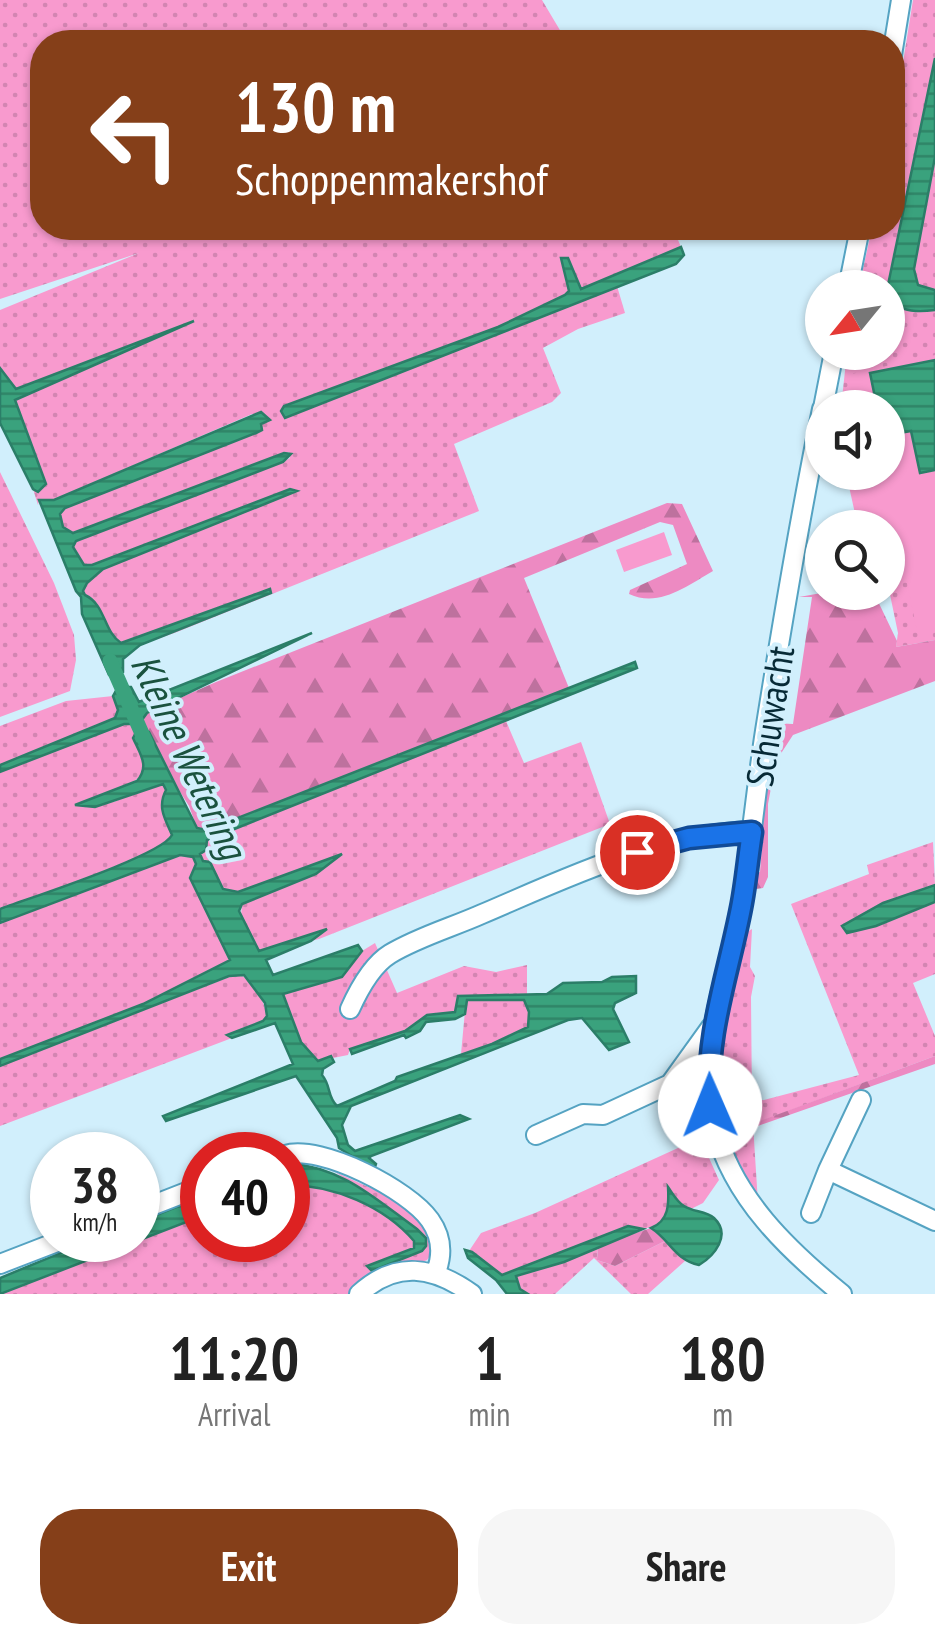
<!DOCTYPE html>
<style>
body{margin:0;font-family:"PT Sans Narrow",sans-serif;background:#f6f6f6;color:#222;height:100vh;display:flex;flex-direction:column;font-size:38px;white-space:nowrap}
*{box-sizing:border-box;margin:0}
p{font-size:32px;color:#767676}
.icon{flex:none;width:55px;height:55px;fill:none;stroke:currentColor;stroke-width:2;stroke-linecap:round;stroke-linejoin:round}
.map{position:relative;height:1294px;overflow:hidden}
.drawer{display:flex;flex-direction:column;background:#fff;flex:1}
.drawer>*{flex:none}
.guide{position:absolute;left:30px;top:30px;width:875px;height:210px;border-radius:40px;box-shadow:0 2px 8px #0004;background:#853f19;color:#fff;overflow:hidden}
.needle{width:65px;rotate:240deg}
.controls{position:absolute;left:805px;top:270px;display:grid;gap:20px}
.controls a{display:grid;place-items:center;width:100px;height:100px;border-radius:50%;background:#fff;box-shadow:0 2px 8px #0004;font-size:50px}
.speed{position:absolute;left:30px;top:1132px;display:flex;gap:20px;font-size:50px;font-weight:700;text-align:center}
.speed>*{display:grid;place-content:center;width:130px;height:130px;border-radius:50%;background:#fff;box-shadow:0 2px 8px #0004;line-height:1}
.speed small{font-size:25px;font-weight:400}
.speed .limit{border:15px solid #d22;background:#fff;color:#111}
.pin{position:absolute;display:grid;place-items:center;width:85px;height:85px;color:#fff;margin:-42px;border:5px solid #fff;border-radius:50%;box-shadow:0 2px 10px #0007}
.me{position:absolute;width:110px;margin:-55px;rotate:359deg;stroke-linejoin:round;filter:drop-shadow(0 0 8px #0008)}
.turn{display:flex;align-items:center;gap:35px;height:210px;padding:0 40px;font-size:45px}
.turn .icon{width:130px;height:130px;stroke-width:2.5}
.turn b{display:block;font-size:70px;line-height:85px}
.eta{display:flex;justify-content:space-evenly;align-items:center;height:170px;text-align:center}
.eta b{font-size:60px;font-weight:600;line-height:70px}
.primary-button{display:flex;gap:20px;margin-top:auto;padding:20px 40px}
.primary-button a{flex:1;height:115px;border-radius:40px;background:#853f19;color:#fff;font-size:40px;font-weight:600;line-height:115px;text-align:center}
.primary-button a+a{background:#f6f6f6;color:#222}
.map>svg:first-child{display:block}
.grass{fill:url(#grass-dots)}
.forest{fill:url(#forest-firs)}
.garden{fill:#f89ace}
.water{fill:url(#water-rules);stroke:#2b7e68;stroke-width:2.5}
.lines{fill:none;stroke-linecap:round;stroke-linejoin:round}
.canal{stroke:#3aa27d;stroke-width:15}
.minor-casing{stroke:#55a3c2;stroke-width:22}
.minor{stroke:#fff;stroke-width:18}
.route-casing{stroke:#114b97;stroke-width:25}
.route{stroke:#1a73e8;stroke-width:18}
.labels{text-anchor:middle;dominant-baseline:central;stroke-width:8;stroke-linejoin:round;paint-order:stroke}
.street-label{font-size:38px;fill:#072a36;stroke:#d1effc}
.water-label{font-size:40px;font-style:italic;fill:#1a523e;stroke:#d1effc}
</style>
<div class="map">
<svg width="935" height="1294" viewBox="0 0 935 1294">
<defs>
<pattern id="grass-dots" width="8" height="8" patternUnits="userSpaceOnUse" patternTransform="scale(2.5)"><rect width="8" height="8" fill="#f89ace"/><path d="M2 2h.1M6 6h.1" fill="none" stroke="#d385b2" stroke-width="1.8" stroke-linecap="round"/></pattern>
<pattern id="forest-firs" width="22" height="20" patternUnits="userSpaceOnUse" patternTransform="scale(2.5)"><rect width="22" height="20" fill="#ed8ac2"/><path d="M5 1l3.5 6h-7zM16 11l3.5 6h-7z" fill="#be719e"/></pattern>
<pattern id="water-rules" width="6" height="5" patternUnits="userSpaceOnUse" patternTransform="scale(2.5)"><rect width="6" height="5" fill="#3aa27d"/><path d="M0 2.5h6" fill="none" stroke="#2f8467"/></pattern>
</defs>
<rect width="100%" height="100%" fill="#d1effc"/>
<!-- grass -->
<path class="grass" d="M0,0h542l25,42h-525v186h534l-21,8h24l16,-8h78l8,19 -100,42 -20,-30 8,32 -4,4 -67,32 -214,79 165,-53 168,-67 8,27 -47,16 -35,19 18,45 -9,9 -98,42 25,67 -302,121 -37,13 130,-52 -1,-3 -148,53 -11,-10 -21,-37h-4l-2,-5 3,-8 17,-14 192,-79 -5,-1 -198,76h-8l-11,-18 4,-6 206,-79 7,-4 -1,-6 -206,78 -11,4 -9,-7 -3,-13 5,-6 196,-78v-6l9,-4 -18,-6 -199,86h-14l-1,5 -5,-16 5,2 8,-7 -31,-84 143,-65 -143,54 -15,-21v-58l139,-57 -139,46z
M913,0h22v58l-47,227 27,26 20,-1v50l-58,47h-36l6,-54 41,-1v-64l-29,-1 13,-59h20l1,-103z
M935,157v133l-17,-5 -4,-22z
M935,470v170l-39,7 2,-14 -10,-48v-113z
M0,472l54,111 20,52 2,25 -6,31 -70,26z
M113,696l5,14 -3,8 -115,47v-39l66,-25z
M506,721l18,42 57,-21 29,82 -291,115 -8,2 13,-10 -65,20 -18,-35 1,-12 74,-30 20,-18 -98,36 -15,-3 -13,-26 -7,-1 -3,-8 6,-4 1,-10z
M124,724l10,2 3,5 -4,7c4,9 13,21 11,31 -3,17 -50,29 -66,35l36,-2 32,-15 17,-3 3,6 -4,22 10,23c-11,21 -142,63 -172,74v-137z
M933,842l2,43 -52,18 -7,23 59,-24v72l-22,9 22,53v20l-182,68 5,79c-46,-78 -50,-113 -30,-201 5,-23 14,-45 16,-68l8,-5 -2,38 5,9 -4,21 1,106 107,-28 -68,-171 78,-30 -2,-9z
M180,854l13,3 3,7 -5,14 39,82 -87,44 -143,55v-136z
M375,943l22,50 67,-27 32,6 31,-7v29l-68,2 -4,16 -28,3 -22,16 -55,18 -2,6 -30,6 -17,-19 -18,-48 59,-17 20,-26z
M237,974c16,4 27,26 30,42l-4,5 -35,14 4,3 -232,88v-60z
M509,998l15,2 5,12 -1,15 -36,17 -31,10 5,-54z
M700,1138l19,42 -16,23 -12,6 -11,-5 -11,-15 -2,22 -9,14 -15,4 -15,-2 -127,48 -32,-24 12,-18 54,-20z
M335,1172l69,31 30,38 -1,11 -6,8 -75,34h-352l202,-78v24h86v-55c45,0 96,21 126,56v6l-46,19 53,-15 -4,-22z
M665,1241l20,20 -37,33h-17l-37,-36 -39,36h-27l-8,-5 -5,-13 49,-14 34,-17 -1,15 18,6z"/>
<!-- forest -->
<path class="forest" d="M667,503l15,1 31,67c-26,15 -54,37 -84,23l1,-4 57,-26 -14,-39 -13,-3 -136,56 45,110 -362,142 -10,-2 -8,-22 -19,-30 -21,-44 -10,-8 7,-11 70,-31z
M827,592l47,1 23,48 -1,6 39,-7v41l-142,54 -15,23 -5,19 -5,27v73l-5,11 -7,1 -4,-7 1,-7 7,-3 2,-26 -3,-17 14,-106 20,1 19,-127h-13z
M935,1056v8l-180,63 -3,-3z
M651,1228l14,13 -50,25 -18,-6 1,-15z"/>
<!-- garden -->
<path class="garden" d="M935,355v273l-18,3 -18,-87 -11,2v-18l-30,-1 -12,-54 42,-1v-64l-35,-1 -6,-32z
M664,532l8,23 -48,17 -8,-22z"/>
<!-- water -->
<path class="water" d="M935,58v99l-21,112 4,16 17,5v20c-22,3 -45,2 -47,-25z
M681,247l3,8 -8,9 -391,154 -4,-7 3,-5 214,-79 67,-32 4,-4 -8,-33h7l13,31z
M194,321l-179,79 31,84 -8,8 -5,-3 -33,-66v-55l16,21z
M935,360v110l-15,3 -9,-42 -23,4v-27l-11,-1 -7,-34z
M261,412l9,8 -9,4 1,6 -6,3 -191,75 -5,6 3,13 10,6 211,-80 7,1 -8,8 -207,79 -3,6 11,18h8l198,-76 7,2 -194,78 -16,14 -4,8 2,4c21,10 18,36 36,48l149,-54 1,4 -131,52 -17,14v13l-8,5 -6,-2 -27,-61 -1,-17 -5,-6 -37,-91h15z
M312,633l-165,80 -8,11h-15l-124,48v-7l115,-47 3,-8 -5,-14 5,-9h13l8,15z
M635,662l2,6 -430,172 -1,10 -6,4 3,7 7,1 13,27 15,3 104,-38 -26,20 -74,30 -3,7 20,40 68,-22 -16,12 -45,19 7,15 85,-30 4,6 -20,26 -59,17 18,48 17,19 13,-5 3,6 -11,7 -1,6c9,10 5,22 15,31l58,-25 2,-4 95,-33 36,-17 1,-15 -5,-12h-57l-2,14 -10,5 -29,3 -6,9 -14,7 -2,-3 -52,19 -2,-5 55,-18 22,-16 28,-3 3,-16 89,-2 16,-11 39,-1 10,-5 24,-1v17l-21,10 -2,6 16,33 -20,8 -27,-32 -14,2 -217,86 -9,19 6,20 7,6 105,-36 9,4 -98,37 -2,2 7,6 -2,6 -35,-22 -2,-10 -41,-62 -130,45 -3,-5 130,-52 -18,-41 -43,15 -5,-3 36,-14 4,-5 -2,-13 -21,-28 -15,1 -229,90v-7l143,-55 87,-44 -40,-82 6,-14 -3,-7 -13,-2 -180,68v-14c29,-11 161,-53 172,-74 -7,-16 -15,-28 -6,-45l-3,-6 -68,23 -20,-2 62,-24c13,-15 3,-27 -4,-43l4,-7 12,1 48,96 10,2z
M935,885v17l-59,24 -29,7 -5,-7 41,-23z
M288,1163c56,5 86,35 129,66l9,9v8l-4,5 -50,20 -5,-5 47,-18v-7c-30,-35 -81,-56 -126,-56z
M668,1187c5,7 9,15 16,19 9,6 22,5 30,12 18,17 0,38 -15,47 -24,-5 -29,-25 -48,-37 18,-7 18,-24 17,-41z
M202,1197v19l-202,78v-16l92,-38h46v-18z
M628,1226l15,3 -79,33 -48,14 4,13 8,5h-21l-11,-14 -28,-22 -3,-8 7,2 30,23z"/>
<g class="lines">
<!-- canal -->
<path class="canal" d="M110,661l37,84"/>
<!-- minor casing -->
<g class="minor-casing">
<path id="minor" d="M892,55l9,-55
M848,288l12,-60
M823,408l11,-56
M822,409c-22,107 -40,215 -57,322 -9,58 -14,116 -24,173 -12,74 -47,148 -26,224 18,70 73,122 127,166
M350,1009c9,-20 22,-44 40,-55 28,-17 63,-27 92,-40 87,-37 174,-80 270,-83
M861,1100l-33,70 107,51
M536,1135l47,-21 20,1 67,-31 41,-57
M285,1155c36,-11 124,35 145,65 12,17 13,34 6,52
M138,1211l64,-25
M811,1213l17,-43
M0,1264l62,-24
M359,1294c37,-34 74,-28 113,0"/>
</g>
<!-- minor -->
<use href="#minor" class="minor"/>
</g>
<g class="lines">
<!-- route casing -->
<g class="route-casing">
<path id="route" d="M637,852l52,-14 63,-6c-4,25 -6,51 -11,76 -13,67 -36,128 -31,198"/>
</g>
<!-- route -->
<use href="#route" class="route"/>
</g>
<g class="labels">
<!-- street labels -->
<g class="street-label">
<text transform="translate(769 716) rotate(-81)">Schuwacht</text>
</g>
<!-- water labels -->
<g class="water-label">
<text transform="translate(190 756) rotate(65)">Kleine Wetering</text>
</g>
</g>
</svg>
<div class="controls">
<a><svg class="needle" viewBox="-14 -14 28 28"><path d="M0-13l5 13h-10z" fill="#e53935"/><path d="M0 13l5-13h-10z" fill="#767676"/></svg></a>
<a><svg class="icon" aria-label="sound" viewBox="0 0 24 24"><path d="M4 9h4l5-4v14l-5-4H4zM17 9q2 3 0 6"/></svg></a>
<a><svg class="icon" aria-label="search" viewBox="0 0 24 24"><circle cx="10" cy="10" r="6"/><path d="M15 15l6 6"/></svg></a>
</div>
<div class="speed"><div>38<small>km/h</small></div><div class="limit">40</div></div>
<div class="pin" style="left:637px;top:852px;background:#d93025"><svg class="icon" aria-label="arrive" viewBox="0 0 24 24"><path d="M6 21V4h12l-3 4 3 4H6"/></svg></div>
<svg class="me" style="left:710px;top:1106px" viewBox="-20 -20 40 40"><circle r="19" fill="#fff"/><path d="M0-13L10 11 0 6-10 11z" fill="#1a73e8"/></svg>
<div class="guide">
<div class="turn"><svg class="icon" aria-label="left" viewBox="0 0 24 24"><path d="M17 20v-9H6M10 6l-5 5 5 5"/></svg><div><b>130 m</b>Schoppenmakershof</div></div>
</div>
</div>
<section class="drawer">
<div class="eta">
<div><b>11:20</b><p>Arrival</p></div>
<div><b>1</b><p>min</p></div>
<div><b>180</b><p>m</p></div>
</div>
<div class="primary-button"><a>Exit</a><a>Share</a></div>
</section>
